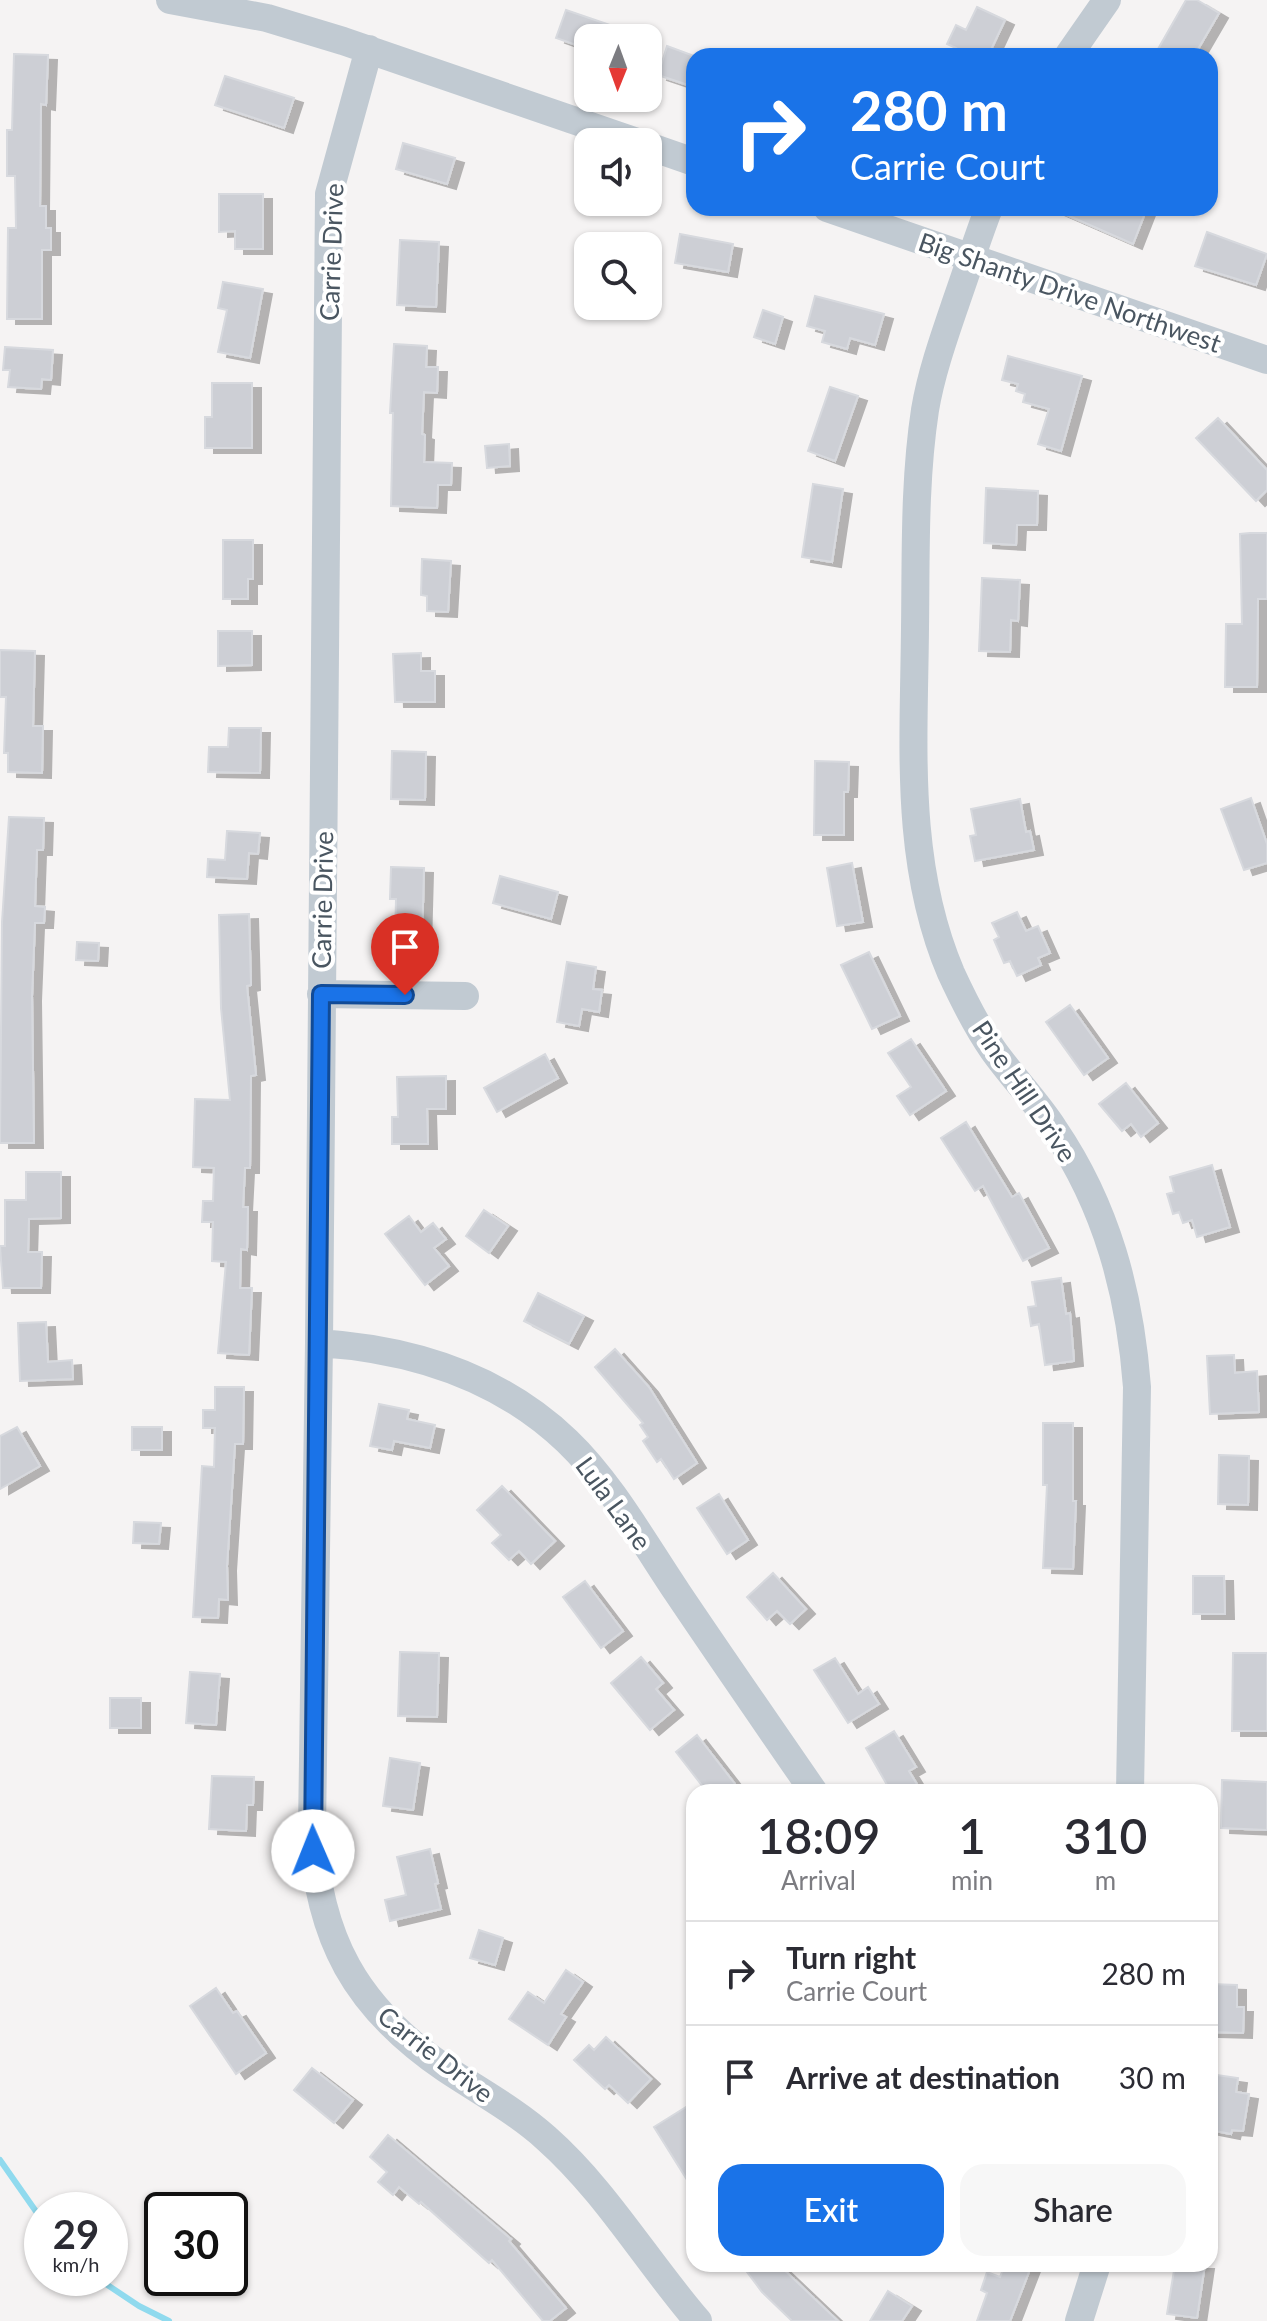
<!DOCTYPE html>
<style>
body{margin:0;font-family:Lato,sans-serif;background:#f7f7f7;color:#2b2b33;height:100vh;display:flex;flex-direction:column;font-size:30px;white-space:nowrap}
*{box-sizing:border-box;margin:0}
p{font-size:26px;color:#7c7c81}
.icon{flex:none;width:44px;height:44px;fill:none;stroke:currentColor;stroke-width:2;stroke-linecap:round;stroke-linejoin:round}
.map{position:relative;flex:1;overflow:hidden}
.drawer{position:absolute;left:686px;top:1784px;width:532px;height:488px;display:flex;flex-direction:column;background:#fff;border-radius:24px;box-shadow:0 2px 6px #0004}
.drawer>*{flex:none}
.hud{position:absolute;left:686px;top:48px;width:532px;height:168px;border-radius:24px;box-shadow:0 2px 6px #0004;background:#1a73e8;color:#fff;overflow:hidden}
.needle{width:52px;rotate:181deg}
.buttons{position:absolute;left:574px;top:24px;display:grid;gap:16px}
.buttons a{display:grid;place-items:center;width:88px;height:88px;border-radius:16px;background:#fff;box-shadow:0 2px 6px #0004;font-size:40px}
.speed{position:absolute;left:24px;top:2192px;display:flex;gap:16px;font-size:40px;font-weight:700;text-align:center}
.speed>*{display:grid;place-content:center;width:104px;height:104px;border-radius:50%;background:#fff;box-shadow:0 2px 6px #0004;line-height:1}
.speed small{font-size:20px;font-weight:400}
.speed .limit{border:4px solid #111;border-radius:12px;background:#fff;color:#111}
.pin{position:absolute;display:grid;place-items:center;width:68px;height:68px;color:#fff;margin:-82px -34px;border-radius:50% 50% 50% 0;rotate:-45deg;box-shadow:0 0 8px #0007}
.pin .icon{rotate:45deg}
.me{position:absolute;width:88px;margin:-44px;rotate:359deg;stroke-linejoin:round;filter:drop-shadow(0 0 6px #0008)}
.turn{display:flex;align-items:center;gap:28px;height:168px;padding:0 32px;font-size:36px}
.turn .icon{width:104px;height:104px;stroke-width:2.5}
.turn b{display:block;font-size:56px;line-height:68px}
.eta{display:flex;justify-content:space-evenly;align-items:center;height:136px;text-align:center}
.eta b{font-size:48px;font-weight:600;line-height:56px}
.cta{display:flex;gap:16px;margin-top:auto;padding:16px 32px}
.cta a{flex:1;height:92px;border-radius:24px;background:#1a73e8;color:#fff;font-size:32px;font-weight:600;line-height:92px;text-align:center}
.cta a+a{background:#f7f7f7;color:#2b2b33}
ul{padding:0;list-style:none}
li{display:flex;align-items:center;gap:24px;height:104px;padding:0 32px;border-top:2px solid #e1e1e2}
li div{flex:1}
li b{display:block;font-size:30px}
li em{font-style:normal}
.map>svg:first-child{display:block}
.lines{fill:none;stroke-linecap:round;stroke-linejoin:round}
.stream{stroke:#90daee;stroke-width:6}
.building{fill:#cdcfd5;stroke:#d7d9de;stroke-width:2;filter:url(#shadow)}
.minor{stroke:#c1cad2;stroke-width:28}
.route-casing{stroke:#114b97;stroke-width:20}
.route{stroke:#1a73e8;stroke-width:14}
.labels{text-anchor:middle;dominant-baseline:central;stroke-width:8;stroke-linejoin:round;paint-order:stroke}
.street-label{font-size:26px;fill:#4a5661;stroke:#fff}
</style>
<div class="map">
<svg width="1267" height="2321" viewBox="0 0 1267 2321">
<defs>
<filter id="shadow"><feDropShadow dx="9" dy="5" stdDeviation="0" flood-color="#0004"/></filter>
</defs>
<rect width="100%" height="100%" fill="#f5f3f3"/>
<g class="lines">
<!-- stream -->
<path class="stream" d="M0,2160l42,60
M97,2278l42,28 30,15"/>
</g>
<!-- building -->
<path class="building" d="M1186,0h11l22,13 -25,43h-40z
M977,7l28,13 -17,36h-36l4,-8 -9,-4 9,-19 10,5z
M566,10l73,25v3h-51v11l-32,-11z
M667,46l27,10v31l-36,-12z
M14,54l34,1 -2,50 -5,-1 -1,102h6v22h5v22h-9v69h-35l1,-91h8l-1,-52h-8v-46h5z
M225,76l69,22 -10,30 -69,-23z
M403,143l52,15 -8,26 -51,-15z
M219,194h44v55h-28v-18l-16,1z
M1051,208h96l-14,36z
M1207,232l60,22 -11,31 -61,-19z
M680,234l53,10 -5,28 -53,-9z
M400,240l39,2 -3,65 -39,-2z
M223,282l40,7 -13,69 -32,-6 9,-42 -9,-2z
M815,296l69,18 -9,31 -25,-7 -3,11 -25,-7 3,-11 -18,-5z
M763,310l20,7 -8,27 -21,-7z
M394,344l33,2 -1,21h12l-1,26 -13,-1 -2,42 3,1 -1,27 28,1 -1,22h-13l-1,23 -46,-2 2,-93h-3z
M5,347l48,3 -2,30 -9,-1 -1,10 -33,-2 2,-17h-7z
M1008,356l74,20 -21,75 -23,-7 11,-35 -26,-7 2,-8 -9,-3 2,-7 -16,-4z
M212,383h40v65h-47v-31h7z
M830,387l28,9 -23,65 -27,-10z
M1218,418l49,52v20l-11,11 -60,-63z
M509,444l1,22 -23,2 -2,-22z
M813,484l30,5 -11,73 -30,-5z
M986,488l52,3 -1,34h-20l-1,20 -32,-2z
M1250,533h17v66h-9l-1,88h-32l1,-63h16l-2,-90z
M223,540h30v39h-5v20h-25z
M422,559l29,2 -3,51 -21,-1v-15l-6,-1z
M982,578l38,2 -2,41 -7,-1 -1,32 -31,-1z
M218,631h34v34l-34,1z
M0,650l35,1 -2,75h10l-1,47 -34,-1v-19h-4l2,-56h-6z
M421,653v18h14v31h-40l-2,-48z
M229,728h32l-1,45 -52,-1 1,-25h19z
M392,751l34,1 -1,48 -34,-1z
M815,761l34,1 -1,30h-4v43h-30z
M1251,798l16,46v19l-23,7 -23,-61z
M1020,799l6,33 4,-1 4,19 -59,11 -5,-25 6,-1 -5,-26z
M9,817l35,1 -1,32h-6l-2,56 10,1 -1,16h-9l-3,73 2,147h-34l2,-221z
M227,831l33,2 -2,21 -9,-1 -2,26 -40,-2 1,-18 17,1z
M852,863l11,59 -26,4 -10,-58z
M391,867l33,1 -2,74 -27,-1 1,-42h-6z
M500,876l58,16 -7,27 -58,-16z
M1017,912l9,19 12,-5 12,27 -12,5 3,7 -24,11 -7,-15 -6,2 -10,-23 5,-3 -7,-14z
M249,914l2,71 -4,1 9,89 -5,1 -1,92h-5l-2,39h5l-1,43 -6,-1 -1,39h12l-3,67 -31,-2 8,-91 -14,-1 1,-39h-11l1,-21h10l1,-33 -21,-1 2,-68 35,1 -9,-92 -2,-93z
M77,942l22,1 -1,18 -22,-1z
M869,952l31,64 -28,13 -31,-64z
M567,962l29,5 -3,22 9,1 -3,22 -17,-3 -3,17 -22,-4z
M1070,1005l38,53 -24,17 -38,-53z
M911,1039l35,52 -36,24 -13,-19 14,-9 -23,-34z
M545,1054l13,24 -61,34 -13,-24z
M446,1076v33h-19l1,35h-36v-27h6l-1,-40z
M1126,1083l32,40 -17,14 -10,-13 -9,7 -23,-27z
M966,1122l46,75 7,-4 30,55 -26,13 -40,-75 -8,5 -34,-53z
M1212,1165l18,62 -33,10 -5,-17 -9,3 -4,-11 -6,2 -6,-20 7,-2 -4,-15z
M26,1172h35v46l-32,1 -1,33h14l-1,36h-38l-3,-42h5v-46h21z
M484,1210l24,16 -19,27 -23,-17z
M409,1216l12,16 12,-9 13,16 -12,9 15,18 -24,19 -40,-51z
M1061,1278l5,36 4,-1 4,48 -29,4 -6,-41 -8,2 -3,-19 8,-1 -4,-24z
M538,1293l46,23 -15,28 -45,-23z
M46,1322l2,40 24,-2 1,19 -53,2 -2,-58z
M615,1349l34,38 48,76 -23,16 -13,-20 -4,3 -14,-21 5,-4 -8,-12 3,-2 -48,-56z
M1234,1355l1,18 22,-2 2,41 -49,2 -3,-58z
M215,1387h29l-1,57h-8l-8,122 1,34 -9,-1 -1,19 -25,-1 9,-151 12,1 1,-39h-12v-18h12z
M379,1404l30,6 -2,9 28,6 -5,23 -36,-7 -2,9 -22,-4z
M1043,1423h30v78h3l-3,68 -30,-1 4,-83h-4z
M17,1427l23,39 -40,23v-53z
M132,1427h30v23h-30z
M1219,1455l30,1 -1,49 -30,-1z
M502,1486l53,55 -24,23 -12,-13 -10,9 -17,-17 9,-8 -24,-25z
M719,1494l29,46 -21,14 -30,-46z
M134,1522l27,1 -2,21 -26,-1z
M773,1573l33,36 -16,15 -13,-13 -10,9 -20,-23z
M1193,1576h31l1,38h-32z
M585,1581l38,50 -22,17 -38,-51z
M400,1652l39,1 -2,64 -39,-1z
M1233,1653h34v78h-35z
M641,1657l22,26 -7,6 18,21 -24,20 -39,-47z
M835,1658l23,36 10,-7 11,17 -31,19 -34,-53z
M190,1672l30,2 -4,51 -30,-2z
M110,1698h31v30h-31z
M894,1731l22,36 -7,4 9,15 -10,6h-17l-25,-44z
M697,1735l38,49 -11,8h-17l-31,-40z
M390,1758l30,5 -7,47 -30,-4z
M212,1776l42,1 -1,28h-6l-1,26 -37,-2z
M1222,1780l45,2v48l-46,-2z
M430,1849l8,34 -3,1 6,25 -51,12 -5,-21 21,-5 -9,-38z
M479,1930l24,8 -8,27 -25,-7z
M566,1970l17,12 -22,32 5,3 -18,28 -39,-26 19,-27 16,11z
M1210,1984l27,1v22h7l-1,26 -33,-1z
M216,1988l17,25 4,-2 29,42 -30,21 -46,-68z
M606,2037l45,42 -23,24 -19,-18 -4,4 -31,-29 15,-15 5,5z
M312,2068l41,32 -19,23 -40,-33z
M1210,2074l28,4 -2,14 13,2 -6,37 -11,-1 -1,4 -21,-4z
M694,2102v89l-40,-64z
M388,2135l123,104 -2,2 57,67 -16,13h-7l-51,-61 -3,3 -68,-61 -2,2 -20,-17 -6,8 -15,-13 9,-10 -17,-15z
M741,2264h37l60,57h-46l-30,-29z
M1005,2264h27l-22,57h-33l10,-28 -6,-3 6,-18 13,5z
M1175,2264h30l-8,54 -30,-4z
M888,2291l24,15 -10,15h-32z"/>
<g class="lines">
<!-- minor -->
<path class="minor" d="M170,0l97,18 76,23 294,101
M369,49l-40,145 -10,1149 -7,486c6,109 43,178 134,240 33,22 70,42 100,69 59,52 101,124 152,183
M1068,56l39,-56
M648,146l46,16
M827,208l440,152
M989,208c-12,31 -22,63 -33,94 -12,35 -25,72 -31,108 -11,72 -9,146 -10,218 -1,117 -11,235 36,345 12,26 26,54 42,77 19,27 43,51 61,79 53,78 76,165 83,258l-7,405
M321,994l144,2
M319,1343c92,6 180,33 248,98 43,41 77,102 110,151 45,67 91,133 137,200
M1079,2321l18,-57"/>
</g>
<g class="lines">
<!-- route casing -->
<g class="route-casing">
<path id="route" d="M313,1851l8,-857 84,1"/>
</g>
<!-- route -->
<use href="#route" class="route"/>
</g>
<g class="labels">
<!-- street labels -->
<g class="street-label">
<text transform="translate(331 252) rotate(-88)">Carrie Drive</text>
<text transform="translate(1070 292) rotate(19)">Big Shanty Drive Northwest</text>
<text transform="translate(322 900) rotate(-89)">Carrie Drive</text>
<text transform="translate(1025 1091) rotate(56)">Pine Hill Drive</text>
<text transform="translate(614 1503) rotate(54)">Lula Lane</text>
<text transform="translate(436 2054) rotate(38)">Carrie Drive</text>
</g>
</g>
</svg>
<div class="buttons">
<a><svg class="needle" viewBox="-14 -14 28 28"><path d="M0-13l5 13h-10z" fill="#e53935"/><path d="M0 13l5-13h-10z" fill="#7c7c81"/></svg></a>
<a><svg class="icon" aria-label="sound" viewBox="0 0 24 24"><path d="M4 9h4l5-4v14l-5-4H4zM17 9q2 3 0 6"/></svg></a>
<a><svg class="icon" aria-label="search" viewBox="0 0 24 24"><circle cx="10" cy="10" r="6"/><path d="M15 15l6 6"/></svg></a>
</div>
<div class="speed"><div>29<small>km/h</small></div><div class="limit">30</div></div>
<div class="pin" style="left:405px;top:995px;background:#d93025"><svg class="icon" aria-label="arrive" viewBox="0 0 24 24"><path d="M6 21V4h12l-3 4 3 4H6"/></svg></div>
<svg class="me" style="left:313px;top:1851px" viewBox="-20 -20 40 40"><circle r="19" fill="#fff"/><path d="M0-13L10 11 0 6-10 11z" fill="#1a73e8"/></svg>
<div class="hud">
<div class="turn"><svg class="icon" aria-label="right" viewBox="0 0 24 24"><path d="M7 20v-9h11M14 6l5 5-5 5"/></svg><div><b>280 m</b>Carrie Court</div></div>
</div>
<section class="drawer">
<div class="eta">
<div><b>18:09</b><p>Arrival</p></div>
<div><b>1</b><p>min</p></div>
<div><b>310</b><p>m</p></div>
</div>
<ul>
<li><svg class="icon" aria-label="right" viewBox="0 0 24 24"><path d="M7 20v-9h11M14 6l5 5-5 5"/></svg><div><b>Turn right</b><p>Carrie Court</p></div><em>280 m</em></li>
<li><svg class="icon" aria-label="arrive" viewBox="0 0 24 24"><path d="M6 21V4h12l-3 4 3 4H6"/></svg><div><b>Arrive at destination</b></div><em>30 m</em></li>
</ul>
<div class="cta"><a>Exit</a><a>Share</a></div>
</section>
</div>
